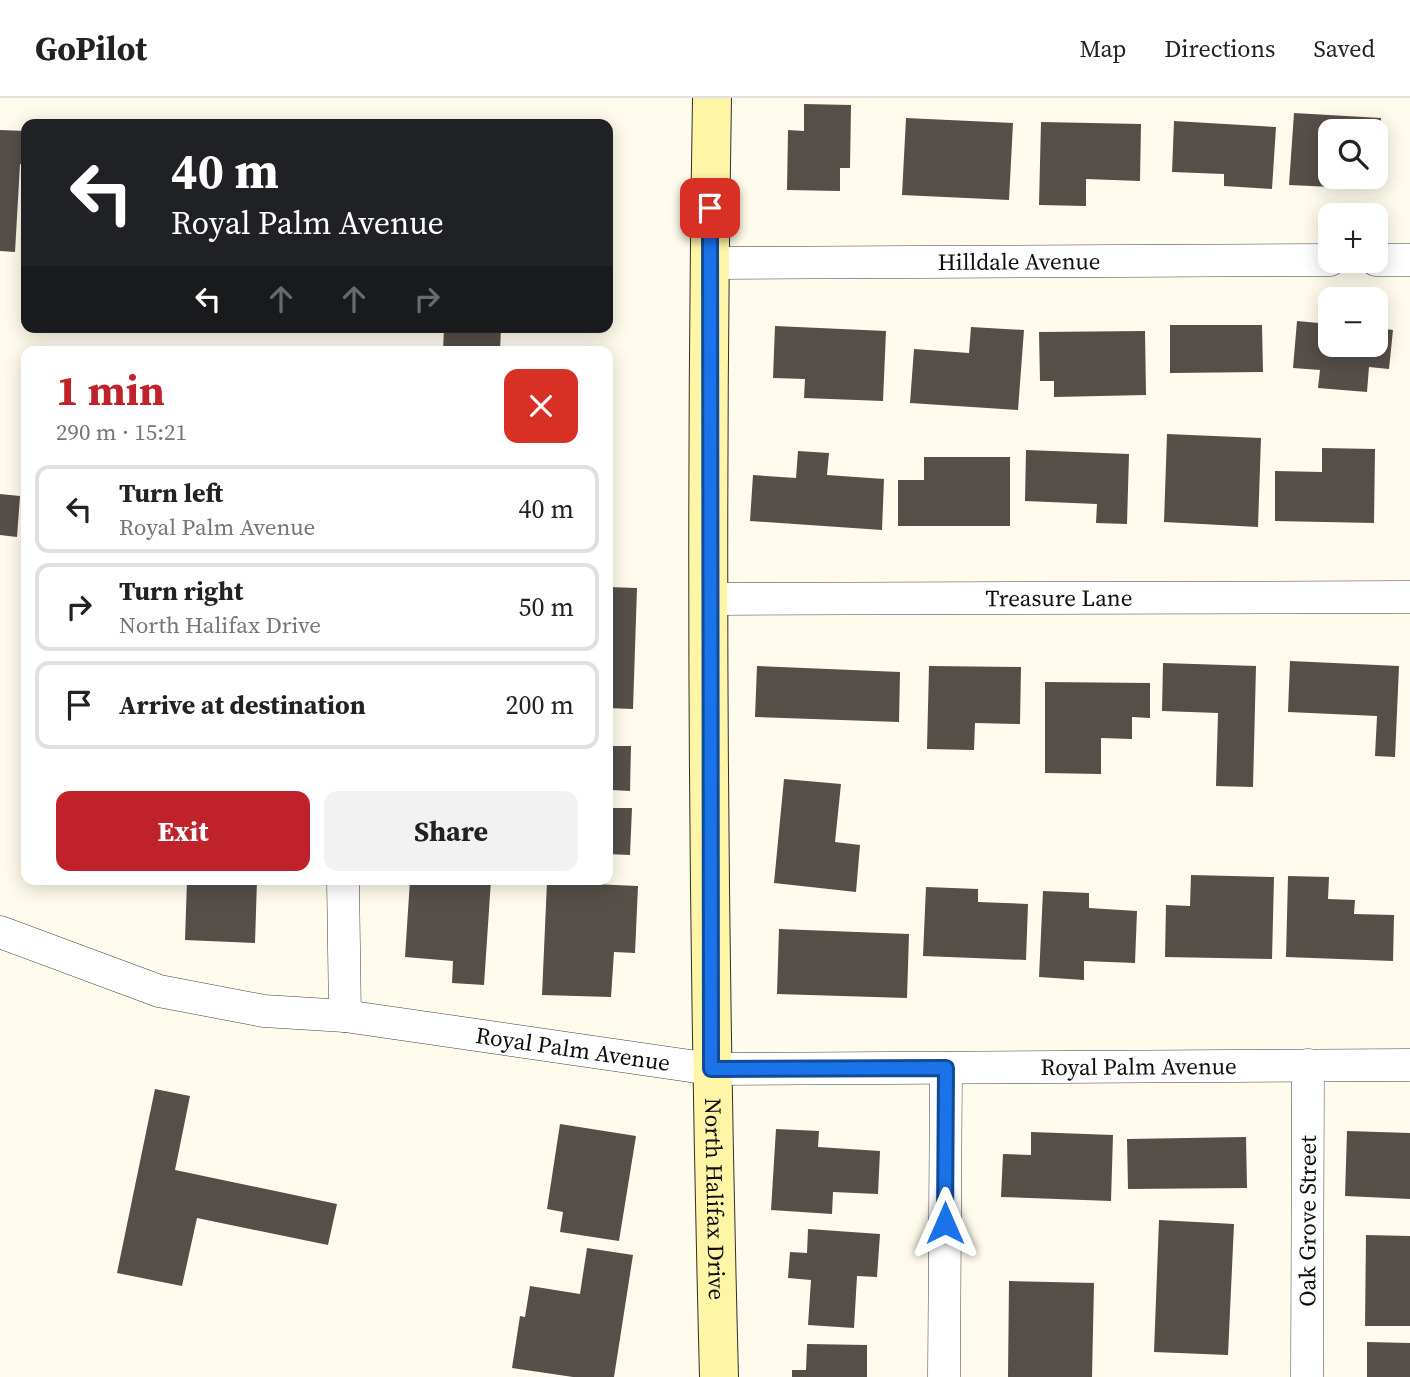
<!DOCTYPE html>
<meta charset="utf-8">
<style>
body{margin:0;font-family:"Source Serif 4",serif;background:#f2f2f2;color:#222;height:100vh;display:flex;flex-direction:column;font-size:26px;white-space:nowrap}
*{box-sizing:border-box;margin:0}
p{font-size:23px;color:#767676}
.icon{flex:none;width:38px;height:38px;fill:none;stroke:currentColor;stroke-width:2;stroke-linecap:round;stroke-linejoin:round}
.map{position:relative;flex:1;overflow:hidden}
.panel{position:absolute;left:21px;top:248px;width:592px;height:539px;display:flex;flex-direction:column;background:#fff;border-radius:14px;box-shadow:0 4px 18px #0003}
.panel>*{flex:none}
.guide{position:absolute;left:21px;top:21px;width:592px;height:214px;border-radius:14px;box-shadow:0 4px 18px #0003;background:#202124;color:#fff;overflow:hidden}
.tools{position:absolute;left:1318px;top:21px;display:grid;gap:14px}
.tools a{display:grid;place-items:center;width:70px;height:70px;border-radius:14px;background:#fff;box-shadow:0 4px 18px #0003;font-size:35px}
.pin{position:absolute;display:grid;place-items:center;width:60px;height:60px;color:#fff;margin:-30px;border-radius:14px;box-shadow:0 4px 10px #0006}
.me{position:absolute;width:77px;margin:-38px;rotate:0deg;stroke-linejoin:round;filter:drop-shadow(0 0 5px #0008)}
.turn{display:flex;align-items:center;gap:24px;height:147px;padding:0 35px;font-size:32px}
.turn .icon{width:91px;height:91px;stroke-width:2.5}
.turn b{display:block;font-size:49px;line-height:60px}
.lanes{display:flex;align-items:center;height:66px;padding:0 35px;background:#0003;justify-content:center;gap:35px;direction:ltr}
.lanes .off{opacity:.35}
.round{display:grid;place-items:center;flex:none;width:74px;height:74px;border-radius:14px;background:#f2f2f2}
.overview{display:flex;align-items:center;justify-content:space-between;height:119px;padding:0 35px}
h1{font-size:42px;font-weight:700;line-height:52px;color:#bf222b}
.button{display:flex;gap:14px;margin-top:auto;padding:14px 35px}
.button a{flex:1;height:80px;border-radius:14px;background:#bf222b;color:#fff;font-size:28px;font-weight:700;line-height:80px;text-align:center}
.button a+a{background:#f2f2f2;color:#222}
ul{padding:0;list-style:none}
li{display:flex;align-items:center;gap:21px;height:88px;margin:0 14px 10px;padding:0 21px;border:4px solid #e0e0e0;border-radius:14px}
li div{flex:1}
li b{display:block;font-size:26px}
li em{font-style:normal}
header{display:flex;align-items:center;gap:42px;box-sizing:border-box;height:98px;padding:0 35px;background:#fff;border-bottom:2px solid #e0e0e0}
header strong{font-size:33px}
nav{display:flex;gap:38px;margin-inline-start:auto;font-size:24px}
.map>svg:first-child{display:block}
.building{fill:#554e49}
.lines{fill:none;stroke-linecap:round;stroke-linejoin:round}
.street-casing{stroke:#404040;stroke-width:33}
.secondary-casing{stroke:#2f2f2f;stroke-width:40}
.street{stroke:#fff;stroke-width:32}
.secondary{stroke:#fff5a7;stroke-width:38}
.route-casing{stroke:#114b97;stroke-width:18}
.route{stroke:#1a73e8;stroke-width:12}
.labels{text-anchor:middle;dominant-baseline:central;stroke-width:7;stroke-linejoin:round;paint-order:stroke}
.street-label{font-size:23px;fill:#0d0d0d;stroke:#fff}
</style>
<header>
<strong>GoPilot</strong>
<nav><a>Map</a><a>Directions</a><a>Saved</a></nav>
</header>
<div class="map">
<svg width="1410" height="1279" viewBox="0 0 1410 1279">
<rect width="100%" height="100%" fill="#fffbec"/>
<!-- building -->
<path class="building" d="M804,6l47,1 -1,63h-10v23l-53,-1 1,-60 16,1z
M1294,15l87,5 -3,49h-2v-36h-46v46h3l-1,10 -43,-2z
M906,20l107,5 -4,77 -107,-5z
M1174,23l102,6 -4,62 -48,-3v-12l-52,-2z
M1041,24l100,2 -1,57 -54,-2v27l-47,-1z
M0,32l26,1v34l-6,-1 -5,88 -15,-1z
M1297,223l33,3v21h46v-17l17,2 -4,39 -20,-2 -2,25 -49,-4 2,-18 -27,-2z
M1170,227h92l1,47 -93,1z
M775,228l111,5 -3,70 -79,-3 1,-19 -32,-1z
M444,229h57l-1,25h-57z
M971,229l53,3 -6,80 -108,-7 4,-54 55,4z
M1145,233l1,64 -92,2v-16h-14l-1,-49z
M1167,336l94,4 -3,89 -94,-5z
M1322,350l53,1 -1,74 -99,-2v-50l47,1z
M1026,352l103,4 -2,70 -31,-1 1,-19 -72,-3z
M798,353l31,2 -2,22 57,4 -2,51 -132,-9 3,-46 43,3z
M924,359h86v69h-112v-46h26z
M0,396l20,2 -3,41 -17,-2z
M607,489l30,1 -4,121 -26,-1z
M1290,563l109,5 -4,91 -20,-1 2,-40 -89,-4z
M1163,565l93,3 -3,121 -37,-1 2,-73 -56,-2z
M757,568l143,6 -1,50 -144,-5z
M929,568l92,1 -1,57 -45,-1 -1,27 -47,-1z
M1045,584l105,1v35l-18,-1v22l-31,-1v36l-56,-1z
M607,648h24l-1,45 -18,-1v18h20l-2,47 -23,-1z
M784,681l57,5 -6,58 25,3 -4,47 -82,-9z
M1191,777l83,2 -2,82 -107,-2 1,-52 24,1z
M1288,778l41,1 -1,22 27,1 -1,14 40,1 -1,46 -107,-4z
M187,782h70l-2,63 -70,-3z
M410,782h81l-7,105 -32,-2 1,-22 -48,-4z
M547,784l91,4 -3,67 -21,-1 -3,45 -69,-2z
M926,789l52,2v13l50,2 -2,56 -103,-4z
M1043,793l46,2v15l48,3 -2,52 -51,-2v19l-45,-3z
M779,831l130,5 -2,64 -130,-4z
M155,991l35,7 -15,74 162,34 -9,41 -131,-27 -15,68 -65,-13z
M560,1026l76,12 -17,105 -59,-9 3,-20 -16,-3z
M776,1031l43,2 -1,16 62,4 -2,43 -45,-2 -1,22 -61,-4z
M1347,1033l63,2v66l-65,-3z
M1031,1034l82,3 -2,66 -110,-4 2,-43 28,1z
M1246,1039l1,51 -119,1 -1,-50z
M1159,1122l75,4 -6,131 -74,-3z
M808,1131l72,5 -3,43 -20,-1 -3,52 -46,-3 3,-45 -23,-2 2,-26 17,1z
M1366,1137l44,1v90h-45z
M587,1150l46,7 -19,122h-41l-61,-9 8,-52 5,1 5,-31 50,8z
M1009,1183l85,2 -2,94h-84z
M1367,1244l43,1v34h-43z
M807,1246l60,1v32h-75v-7h14z"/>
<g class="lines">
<!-- street casing -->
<g class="street-casing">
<g id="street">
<path d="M1376,162h34"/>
<path id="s1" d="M709,165l621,-3"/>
<path id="s2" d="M709,501l701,-2"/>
<path d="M343,782l2,136"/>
<path id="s3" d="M0,834l159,59 105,20 81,5 366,53 699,-4"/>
<path d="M944,1279l2,-309"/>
<path id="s4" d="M1307,1279l1,-312"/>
</g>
</g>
<!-- secondary casing -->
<g class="secondary-casing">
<g id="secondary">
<path id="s5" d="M712,0c-7,426 -4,853 7,1279"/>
</g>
</g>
<!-- street -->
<use href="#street" class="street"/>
<!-- secondary -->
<use href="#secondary" class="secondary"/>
</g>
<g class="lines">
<!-- route casing -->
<g class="route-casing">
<path id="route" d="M710,110l1,861 235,-1 -1,155"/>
</g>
<!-- route -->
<use href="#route" class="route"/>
</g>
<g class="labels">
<!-- street labels -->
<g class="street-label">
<text stroke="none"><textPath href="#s1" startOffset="310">Hilldale Avenue</textPath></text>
<text stroke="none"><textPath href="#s2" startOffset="350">Treasure Lane</textPath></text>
<text stroke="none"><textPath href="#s3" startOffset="588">Royal Palm Avenue</textPath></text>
<text stroke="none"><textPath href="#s3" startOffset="1155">Royal Palm Avenue</textPath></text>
<text stroke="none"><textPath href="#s5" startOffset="1101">North Halifax Drive</textPath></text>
<text stroke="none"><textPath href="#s4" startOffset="156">Oak Grove Street</textPath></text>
</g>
</g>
</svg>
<div class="tools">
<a><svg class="icon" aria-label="search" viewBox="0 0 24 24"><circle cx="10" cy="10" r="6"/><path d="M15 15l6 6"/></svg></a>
<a>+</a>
<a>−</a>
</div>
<div class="pin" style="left:710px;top:110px;background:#d93025"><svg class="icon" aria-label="arrive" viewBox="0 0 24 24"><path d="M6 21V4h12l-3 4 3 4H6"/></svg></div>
<svg class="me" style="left:945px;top:1125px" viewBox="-20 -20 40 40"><path d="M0-17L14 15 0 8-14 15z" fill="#1a73e8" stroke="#fff" stroke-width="4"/></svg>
<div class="guide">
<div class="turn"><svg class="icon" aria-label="left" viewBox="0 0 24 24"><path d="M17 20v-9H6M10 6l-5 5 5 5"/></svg><div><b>40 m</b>Royal Palm Avenue</div></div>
<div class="lanes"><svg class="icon" aria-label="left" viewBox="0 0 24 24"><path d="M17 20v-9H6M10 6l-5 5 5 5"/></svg><svg class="icon off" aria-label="ahead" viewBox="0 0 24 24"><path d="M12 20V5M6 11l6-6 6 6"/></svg><svg class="icon off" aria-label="ahead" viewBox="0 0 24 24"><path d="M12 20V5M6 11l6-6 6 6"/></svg><svg class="icon off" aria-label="right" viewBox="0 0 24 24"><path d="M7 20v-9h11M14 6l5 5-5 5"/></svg></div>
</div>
<section class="panel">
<div class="overview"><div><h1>1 min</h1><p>290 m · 15:21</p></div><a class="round" style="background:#d93025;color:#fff"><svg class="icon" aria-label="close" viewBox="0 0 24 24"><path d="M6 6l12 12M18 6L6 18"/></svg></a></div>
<ul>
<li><svg class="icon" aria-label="left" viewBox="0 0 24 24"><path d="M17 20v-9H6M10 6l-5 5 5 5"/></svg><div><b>Turn left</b><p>Royal Palm Avenue</p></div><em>40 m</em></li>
<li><svg class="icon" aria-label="right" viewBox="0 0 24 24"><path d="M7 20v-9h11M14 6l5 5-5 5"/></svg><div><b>Turn right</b><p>North Halifax Drive</p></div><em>50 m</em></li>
<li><svg class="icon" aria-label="arrive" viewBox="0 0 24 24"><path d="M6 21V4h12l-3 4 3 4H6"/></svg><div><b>Arrive at destination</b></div><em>200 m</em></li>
</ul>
<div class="button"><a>Exit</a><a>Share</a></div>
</section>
</div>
